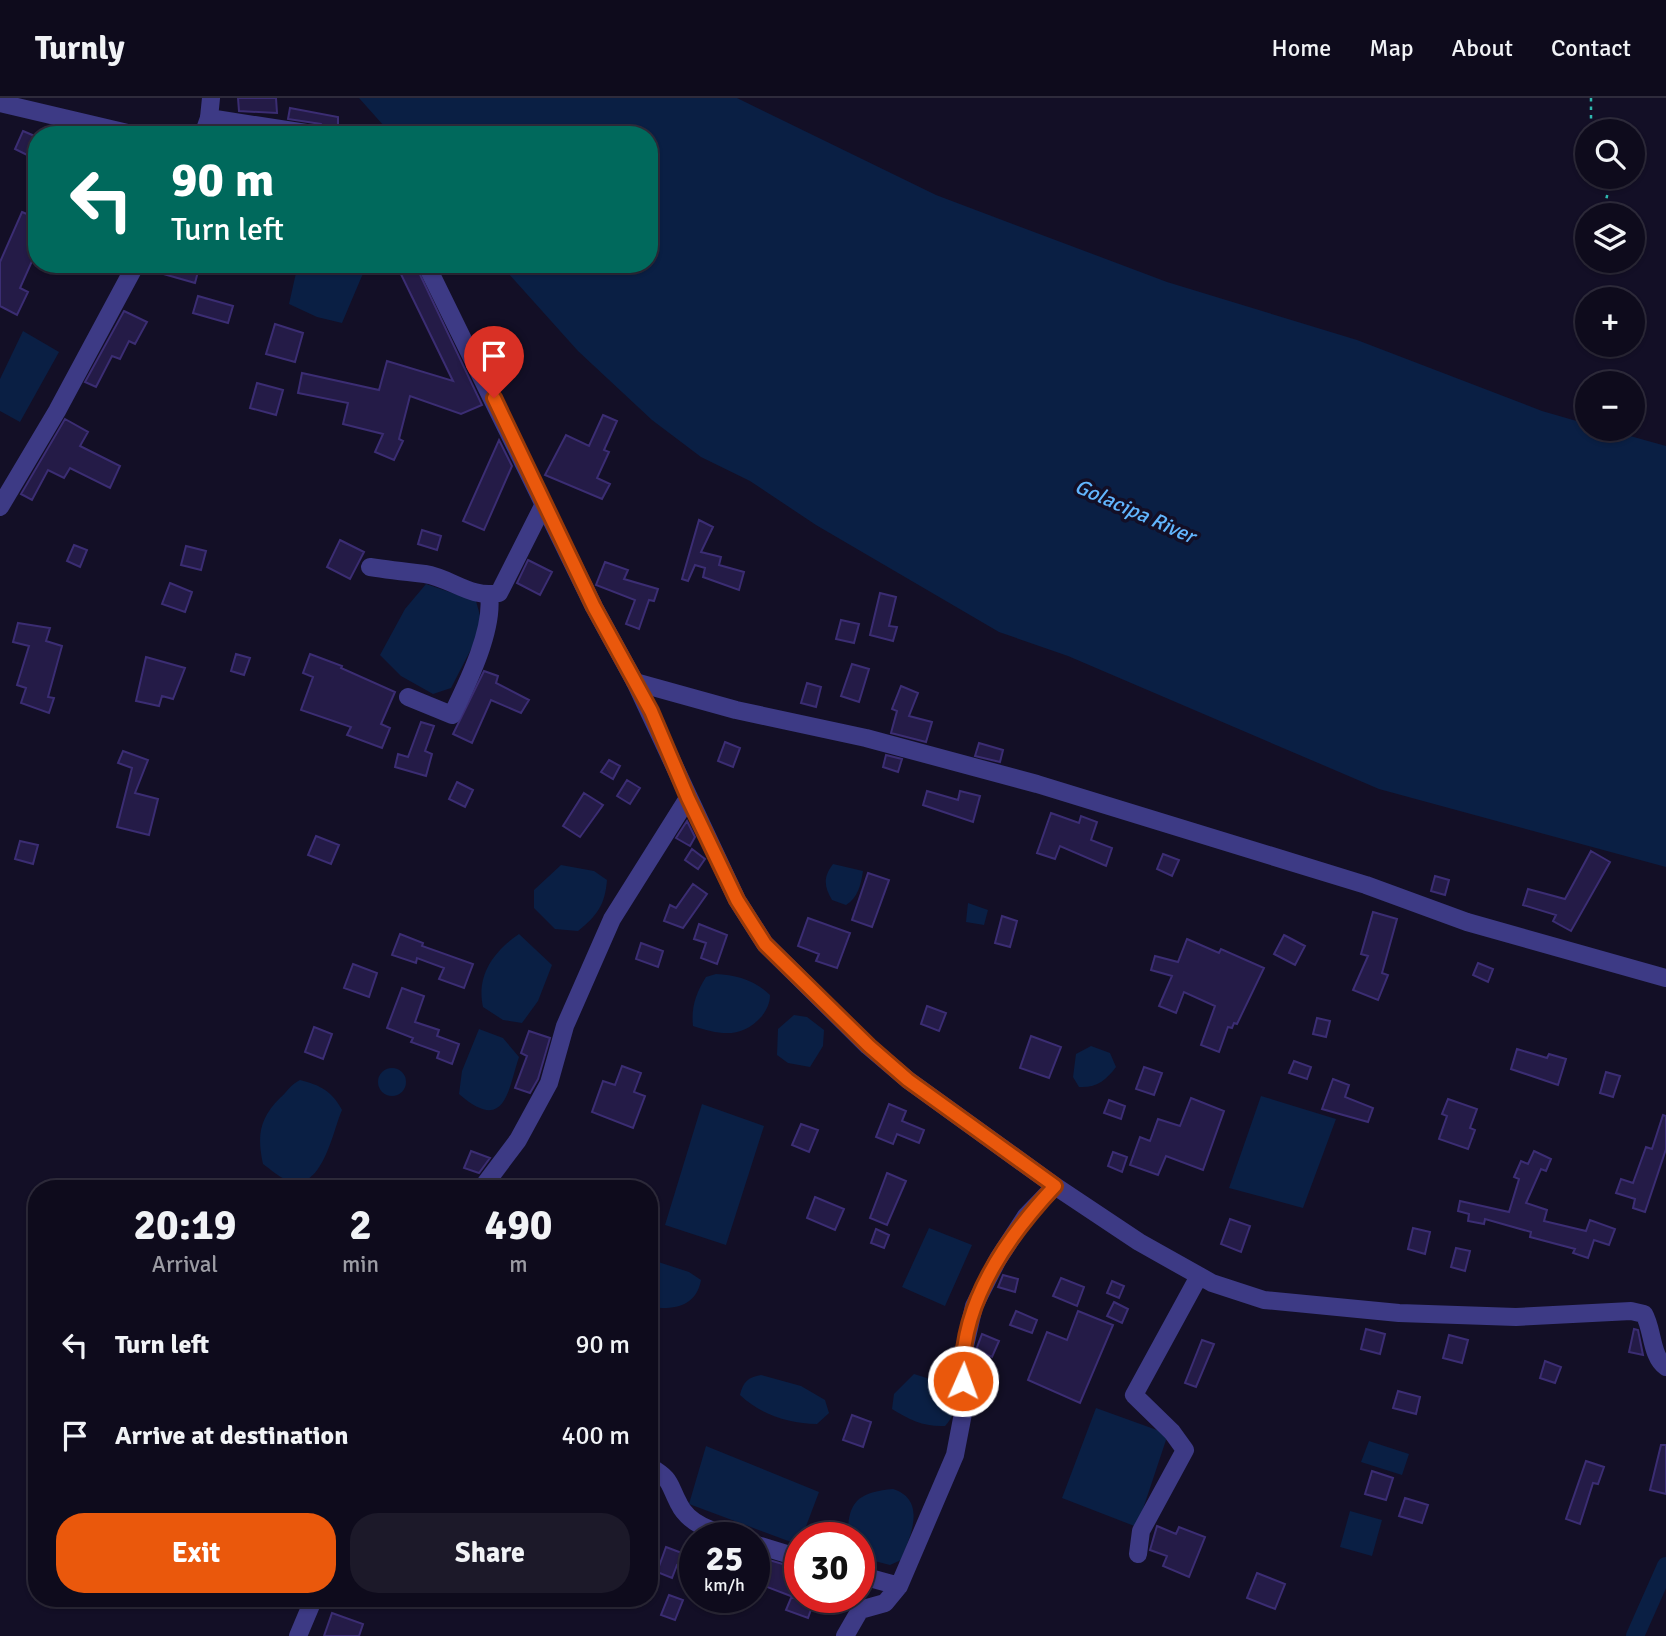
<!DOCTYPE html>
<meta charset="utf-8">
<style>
body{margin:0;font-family:Signika,sans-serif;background:#1c1929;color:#f1f3f6;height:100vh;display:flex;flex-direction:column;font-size:26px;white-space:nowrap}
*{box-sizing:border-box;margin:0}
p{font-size:23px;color:#9b9ba3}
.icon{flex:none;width:38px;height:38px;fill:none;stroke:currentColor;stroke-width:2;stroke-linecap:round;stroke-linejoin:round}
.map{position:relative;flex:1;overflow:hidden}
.sheet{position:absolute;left:28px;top:1082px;width:630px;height:427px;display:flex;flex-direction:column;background:#0e0b1c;border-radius:28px;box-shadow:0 2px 5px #0004,0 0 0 2px #2e2b3b}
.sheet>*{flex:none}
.hud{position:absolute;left:28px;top:28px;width:630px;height:147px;border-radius:28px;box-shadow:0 2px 5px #0004,0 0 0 2px #2e2b3b;background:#00695c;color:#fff;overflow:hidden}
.controls{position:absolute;left:1575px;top:21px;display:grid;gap:14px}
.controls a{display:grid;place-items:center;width:70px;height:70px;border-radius:50%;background:#0e0b1c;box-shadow:0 2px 5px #0004,0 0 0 2px #2e2b3b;font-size:35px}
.speed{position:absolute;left:679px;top:1424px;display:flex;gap:14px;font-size:35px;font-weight:700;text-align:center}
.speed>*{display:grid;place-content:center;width:91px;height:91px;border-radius:50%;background:#0e0b1c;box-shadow:0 2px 5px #0004,0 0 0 2px #2e2b3b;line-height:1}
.speed small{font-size:18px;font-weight:400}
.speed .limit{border:10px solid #d22;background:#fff;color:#111}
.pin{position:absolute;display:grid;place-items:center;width:60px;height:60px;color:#fff;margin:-72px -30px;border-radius:50% 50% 50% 0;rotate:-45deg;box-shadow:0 0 7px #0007}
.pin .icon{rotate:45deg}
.me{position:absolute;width:77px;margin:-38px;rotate:2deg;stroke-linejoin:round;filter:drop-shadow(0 0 5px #0008)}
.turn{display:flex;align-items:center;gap:24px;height:147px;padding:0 28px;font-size:32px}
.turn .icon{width:91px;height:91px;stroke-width:2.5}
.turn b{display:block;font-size:49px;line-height:60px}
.eta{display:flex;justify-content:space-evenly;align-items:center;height:119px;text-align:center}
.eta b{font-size:42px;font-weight:700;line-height:49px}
.cta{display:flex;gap:14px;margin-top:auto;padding:14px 28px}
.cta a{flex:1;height:80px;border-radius:28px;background:#ea580c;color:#fff;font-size:28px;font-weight:700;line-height:80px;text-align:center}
.cta a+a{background:#1c1929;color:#f1f3f6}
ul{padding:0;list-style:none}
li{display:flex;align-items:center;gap:21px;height:91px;padding:0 28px}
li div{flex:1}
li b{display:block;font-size:26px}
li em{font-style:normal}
header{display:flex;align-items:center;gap:42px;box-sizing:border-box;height:98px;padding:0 35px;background:#0e0b1c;border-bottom:2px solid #2e2b3b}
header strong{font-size:33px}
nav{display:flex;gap:38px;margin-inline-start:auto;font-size:24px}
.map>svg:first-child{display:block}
.water{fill:#0a1f44}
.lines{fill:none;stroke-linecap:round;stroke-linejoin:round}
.canal{stroke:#0a1f44;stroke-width:18}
.building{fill:#241b47;stroke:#3b2d73;stroke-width:2}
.path{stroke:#2fb8b0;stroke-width:2.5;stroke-dasharray:3.5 5;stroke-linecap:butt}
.minor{stroke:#3d3a85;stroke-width:18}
.tertiary{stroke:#3d3a85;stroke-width:18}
.route-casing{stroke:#983908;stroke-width:18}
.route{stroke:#ea580c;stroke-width:12}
.labels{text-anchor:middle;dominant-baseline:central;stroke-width:7;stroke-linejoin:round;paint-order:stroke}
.water-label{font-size:21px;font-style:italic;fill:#62b6ff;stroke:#130f26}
</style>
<header>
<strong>Turnly</strong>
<nav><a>Home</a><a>Map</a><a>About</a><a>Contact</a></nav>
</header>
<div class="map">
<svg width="1666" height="1538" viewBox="0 0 1666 1538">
<rect width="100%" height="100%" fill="#130f26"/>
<!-- water -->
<path class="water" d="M359,0h378l199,97 231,87 190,58 185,71 45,13v5h18l61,17v421l-287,-78 -311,-133 -69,-24 -183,-107 -66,-44 -49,-24 -49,-37 -74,-69 -78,-87h149v-129h-257z
M298,166h69l-25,59 -25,-6 -28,-13z
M23,233l36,21 -39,70 -20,-11v-32z
M426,486l50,17 7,25 -32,62 -18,6 -32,-18 -21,-21 25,-46z
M833,766l30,7c-2,13 -5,27 -17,34l-14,-5c-8,-14 -9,-23 1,-36z
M561,767l33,6 13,9c-2,25 -10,36 -29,51l-23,-2 -21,-21v-18z
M968,805l20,7 -4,15 -18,-3z
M519,836l33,31 -14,36 -16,22 -19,-3 -20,-13c-7,-32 11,-56 36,-73z
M716,876c20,1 39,6 54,21 0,8 -3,14 -8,21 -20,23 -42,19 -69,10 -2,-19 3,-33 13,-49z
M794,917l13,2 17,13 -1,16 -13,21 -22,-4 -11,-8 1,-26z
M479,931l24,9 16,19c-11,32 -13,78 -60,37l3,-23z
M1091,948l19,7 6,14c-10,13 -19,21 -37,20l-6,-10 3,-23z
M378 984a14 14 0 1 1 28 0a14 14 0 1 1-28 0Z
M300,982c20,5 32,11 42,30 -10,23 -20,85 -56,70 -8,-4 -16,-11 -23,-16 -6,-28 -4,-45 17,-66 8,-7 10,-13 20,-18z
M1261,998l75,23 -33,89 -74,-20z
M702,1006l62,22 -38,119 -61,-20z
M929,1130l43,17 -27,61 -43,-19z
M649,1161l40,13 12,8c-5,28 -29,30 -52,27z
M914,1276l38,12c6,16 4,28 -7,40 -21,1 -35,-6 -53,-17l2,-15z
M761,1277l40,11 24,14 4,13 -12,11c-28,-1 -56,-9 -77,-29 3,-13 8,-18 21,-20z
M1096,1310l72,26 -31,93 -75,-29z
M1369,1343l40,13 -7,21 -41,-13z
M706,1348l113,46 -20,53 -110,-41z
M893,1391c34,11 18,46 8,71l-11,5 -31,-8v-19h-11c-1,-36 10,-46 45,-49z
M1350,1413l32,9 -10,36 -32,-9z"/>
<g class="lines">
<!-- canal -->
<path class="canal" d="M1635,1538l31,-70"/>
</g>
<!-- building -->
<path class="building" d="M238,0h38l1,15 -38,-2z
M290,10l48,9v17h-8l-9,-10 -33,-5z
M23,33l14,6v23l-22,-11z
M22,114l15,6v32l-17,38 8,4 -11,23 -17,-9v-44z
M147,166h53l-5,19 -49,-14z
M396,166h19l67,141 -21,9 -51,-18 -11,43 4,2 -9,19 -19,-8 8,-18 -40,-10 5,-21 -50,-10 4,-20 77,17 8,-29 66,20z
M198,198l35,10 -5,17 -35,-10z
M124,213l23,11 -12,22 -6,-3 -9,18 -8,-3 -16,31 -11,-5z
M275,226l28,9 -8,29 -29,-8z
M257,285l26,7 -7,25 -26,-7z
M603,317l14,6 -13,29 5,2 -12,26 13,6 -8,15 -57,-24 21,-40 23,11z
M65,321l23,13 -8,14 40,20 -10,22 -40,-20 -6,10 -16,-8 -16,30 -11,-6z
M499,342l13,26 -28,64 -21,-9z
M699,422l14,7 -12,25 20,5 -2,8 25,7 -5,18 -36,-13 2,-9 -10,-3 -7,16 -6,-2z
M422,432l19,6 -4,14 -19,-6z
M340,442l24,12 -14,27 -23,-12z
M74,447l13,5 -7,17 -13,-6z
M186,448l20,5 -5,19 -20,-5z
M528,462l24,12 -12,23 -23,-12z
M605,464l23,8 -4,9 34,10 -4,12 -5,-1 -10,29 -13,-5 9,-24 -39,-15z
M170,485l22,9 -7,20 -23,-8z
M880,495l16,4 -7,29 8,1 -4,14 -23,-6z
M841,522l18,4 -5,19 -18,-4z
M18,525l32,5 -4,13 16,5 -14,51 6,1 -5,15 -28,-10 5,-15 -9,-3 12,-39 -16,-4z
M236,556l14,4 -6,17 -13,-4z
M310,556l32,12 -1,2 54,24 -14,32 9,4 -8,20 -35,-13 4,-8 -50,-17 12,-33 -10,-4z
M146,559l39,11 -12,31 -11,-3 -3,10 -23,-5z
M852,566l17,5 -10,33 -18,-6z
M484,573l14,5 -2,7 33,17 -8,13 -30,-13 -19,43 -19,-9z
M807,585l14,4 -5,20 -15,-4z
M901,588l17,7 -9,23 23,6 -6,20 -35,-9 6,-22 -5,-2z
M421,624l13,4 -9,25 7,3 -6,22 -31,-9 3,-13 10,3z
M725,644l15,6 -7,19 -15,-6z
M979,645l24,7 -3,12 -25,-6z
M123,653l25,9 -13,33 23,6 -9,36 -32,-8 15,-59 -14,-5z
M886,657l16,4 -4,13 -15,-5z
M609,662l11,6 -7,13 -12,-7z
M627,682l13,8 -10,16 -13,-8z
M457,684l16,8 -8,17 -16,-8z
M927,693l31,9 2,-9 20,5 -7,26 -50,-17z
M584,695l19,12 -23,32 -17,-11z
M1051,715l28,10 2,-7 16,6 -6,18 21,8 -6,18 -46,-20 -5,13 -18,-6z
M687,723l8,16 -5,9 -14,-8z
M316,738l23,9 -8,19 -23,-9z
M20,743l18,4 -5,19 -18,-5z
M692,751l13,10 -7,10 -13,-9z
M1591,753l19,11 -39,69 -18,-10 3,-6 -33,-10 5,-16 37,10z
M1163,756l16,6 -7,16 -15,-7z
M868,775l21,7 -17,47 -20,-7z
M1435,778l14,4 -4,15 -14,-4z
M693,786l14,10 -24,34 -19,-7 6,-16 6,3z
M1373,814l24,7 -15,54 6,2 -10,25 -25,-10 15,-34 -7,-2z
M1002,818l15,5 -7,26 -15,-4z
M808,820l42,15 -13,35 -21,-7 3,-7 -21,-8z
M699,826l28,11 -10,29 -16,-6 5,-15 -12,-4z
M400,836l23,9 -1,3 51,18 -9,24 -25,-9 5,-11 -27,-10 -1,5 -24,-8z
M1284,837l21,11 -10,19 -21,-11z
M1187,841l32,14 2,-4 43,19 -27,56 -3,-1 -2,5 -4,-1 -9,25 -18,-7 14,-39 -31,-14 -8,21 -17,-7 13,-30 -21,-6 4,-14 23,6z
M641,845l22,8 -5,16 -22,-8z
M1478,865l15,6 -5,13 -15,-7z
M353,866l24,9 -8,24 -25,-9z
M402,890l22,8 -9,26 24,8 -2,6 22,8 -7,20 -15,-6 2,-6 -28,-10 2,-4 -26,-10z
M927,908l19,7 -7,18 -18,-7z
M1317,920l13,3 -4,16 -13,-3z
M314,929l18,7 -9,25 -18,-7z
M529,933l21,7 -12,41 -8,14 -15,-5 12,-32 -6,-3z
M1031,938l30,11 -12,31 -29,-10z
M1517,951l30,9 2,-4 17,5 -8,26 -47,-16z
M1294,963l17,6 -4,12 -18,-6z
M622,968l19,7 -7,19 11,4 -12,32 -41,-16 11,-31 12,4z
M1144,969l18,6 -8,22 -18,-6z
M1606,974l14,4 -7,21 -13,-4z
M1333,981l16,6 -4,12 28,11 -5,14 -46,-13z
M1191,1000l33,13 -21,59 -37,-14 -8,19 -28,-10 10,-28 10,4 8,-22 22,7z
M1448,1001l29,10 -7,19 5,2 -7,19 -29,-10 8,-23 -5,-2z
M1109,1002l16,6 -4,13 -17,-6z
M889,1006l17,7 -4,10 22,9 -5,13 -22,-9 -4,10 -17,-7z
M1663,1017l3,1v33l-21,63 -12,-4 2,-9 -19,-6 5,-14 12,4 13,-36 6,2z
M801,1026l17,6 -9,22 -17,-7z
M471,1053l19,7 -11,15 -15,-5z
M1534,1053l17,8 -5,12 -5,-2 -15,34 21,7 -3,11 42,10 4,-11 25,9 -6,16 -15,-5 -6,18 -15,-5 2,-4 -45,-12 1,-5 -46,-13 -1,5 -16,-3 1,-7 -11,-3 2,-10 49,11 10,-33 -5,-2 7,-16 7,3z
M1113,1054l14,5 -5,15 -14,-6z
M887,1075l19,8 -19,44 -17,-7z
M815,1099l29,12 -9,21 -28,-12z
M1230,1121l20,7 -9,26 -20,-8z
M1413,1130l17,4 -5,22 -17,-5z
M876,1131l13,6 -5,13 -13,-5z
M1456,1150l14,3 -5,20 -14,-4z
M1003,1177l15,4 -3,13 -17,-5z
M1061,1180l23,9 -7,19 -24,-10z
M1112,1183l12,5 -5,12 -12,-5z
M1114,1204l14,7 -6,14 -15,-7z
M1016,1213l21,9 -5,13 -22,-8z
M1078,1213l35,14 -33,78 -52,-23 19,-48 20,8z
M1366,1231l19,5 -5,20 -19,-5z
M1634,1231l4,1 5,25 -14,-3z
M982,1236l17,7 -7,16 -16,-7z
M1449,1237l19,5 -6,23 -19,-5z
M1202,1242l12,4 -18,43 -11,-4z
M1545,1263l16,6 -6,16 -15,-5z
M1398,1293l22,6 -4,17 -23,-6z
M852,1317l19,7 -8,25 -20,-7z
M1661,1347h5v49l-16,-4z
M1586,1363l18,6 -6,17 -5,-1 -13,41 -14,-5z
M1372,1373l21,7 -7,22 -21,-6z
M1405,1400l23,7 -6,18 -23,-7z
M1157,1428l19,8 3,-7 26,10 -16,40 -26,-11 4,-10 -17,-6z
M666,1449l29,11v14l-18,-7 -5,13 -15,-6z
M762,1460l38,11v29h15l-7,20 -22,-8 5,-12h5l-42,-16z
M1257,1475l28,11 -10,25 -28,-11z
M669,1497l14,5 -8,20 -14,-5z
M332,1515l31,11 -4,12h-35z"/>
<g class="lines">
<!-- path -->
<path class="path" d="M1591,0v21l7,12
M1603,117l8,-38"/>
<!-- minor -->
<path class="minor" d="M0,5l136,32
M203,37l6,-17
M0,409l57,-96 79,-147
M370,469c19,3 37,5 55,7 26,4 46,25 74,19l45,-89
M635,584l102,218 28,44 103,102 40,34 147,106 84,56 73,41 52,17 135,13 117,4 115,-6 13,3c9,15 7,43 22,53
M408,599l44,18c15,-31 42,-85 37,-120
M482,1090l36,-48 31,-57 16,-57 47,-107 76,-121
M649,1368c24,15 18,15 30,38 10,21 36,28 56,34
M754,1446l46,14
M1138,1456l3,-23 44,-81 -13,-18 -38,-37 65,-119
M859,1477l40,11
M298,1538l16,-38
M845,1538l15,-26 25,-7 14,-17 56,-131 10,-52 -3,-44 12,-53 24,-47 28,-43 29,-30"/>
<!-- tertiary -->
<path class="tertiary" d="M211,0l-2,20 110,17
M426,166l168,343 41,75 101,28 130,28 171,46 329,101 101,37 199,56"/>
</g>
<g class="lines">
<!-- route casing -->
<g class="route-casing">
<path id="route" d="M494,300l100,209 57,104 37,87 49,102 28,44 104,102 39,34 147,106c-49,52 -97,120 -92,195"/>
</g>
<!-- route -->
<use href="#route" class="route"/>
</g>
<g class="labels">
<!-- water labels -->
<g class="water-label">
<text transform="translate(1135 413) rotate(24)">Golacipa River</text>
</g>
</g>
</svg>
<div class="controls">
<a><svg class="icon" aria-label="search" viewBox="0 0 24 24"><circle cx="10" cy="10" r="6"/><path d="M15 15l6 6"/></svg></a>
<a><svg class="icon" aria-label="layers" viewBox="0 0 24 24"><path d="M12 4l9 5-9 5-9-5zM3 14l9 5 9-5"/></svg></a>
<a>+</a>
<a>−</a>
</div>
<div class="speed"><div>25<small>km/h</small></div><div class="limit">30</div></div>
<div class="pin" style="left:494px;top:300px;background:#d93025"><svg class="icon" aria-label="arrive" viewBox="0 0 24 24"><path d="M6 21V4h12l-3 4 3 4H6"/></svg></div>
<svg class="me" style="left:963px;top:1283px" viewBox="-20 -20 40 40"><circle r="17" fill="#ea580c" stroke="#fff" stroke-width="3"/><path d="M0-11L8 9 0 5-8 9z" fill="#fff"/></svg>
<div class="hud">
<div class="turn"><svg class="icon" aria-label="left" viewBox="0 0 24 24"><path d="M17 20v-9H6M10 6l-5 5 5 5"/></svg><div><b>90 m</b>Turn left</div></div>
</div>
<section class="sheet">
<div class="eta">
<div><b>20:19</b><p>Arrival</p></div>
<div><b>2</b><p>min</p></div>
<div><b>490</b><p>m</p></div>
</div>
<ul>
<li><svg class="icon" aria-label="left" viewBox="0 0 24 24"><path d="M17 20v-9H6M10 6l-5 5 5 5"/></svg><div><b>Turn left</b></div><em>90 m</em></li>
<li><svg class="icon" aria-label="arrive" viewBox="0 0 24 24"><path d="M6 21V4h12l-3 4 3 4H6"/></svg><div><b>Arrive at destination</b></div><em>400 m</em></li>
</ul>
<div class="cta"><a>Exit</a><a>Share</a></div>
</section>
</div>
